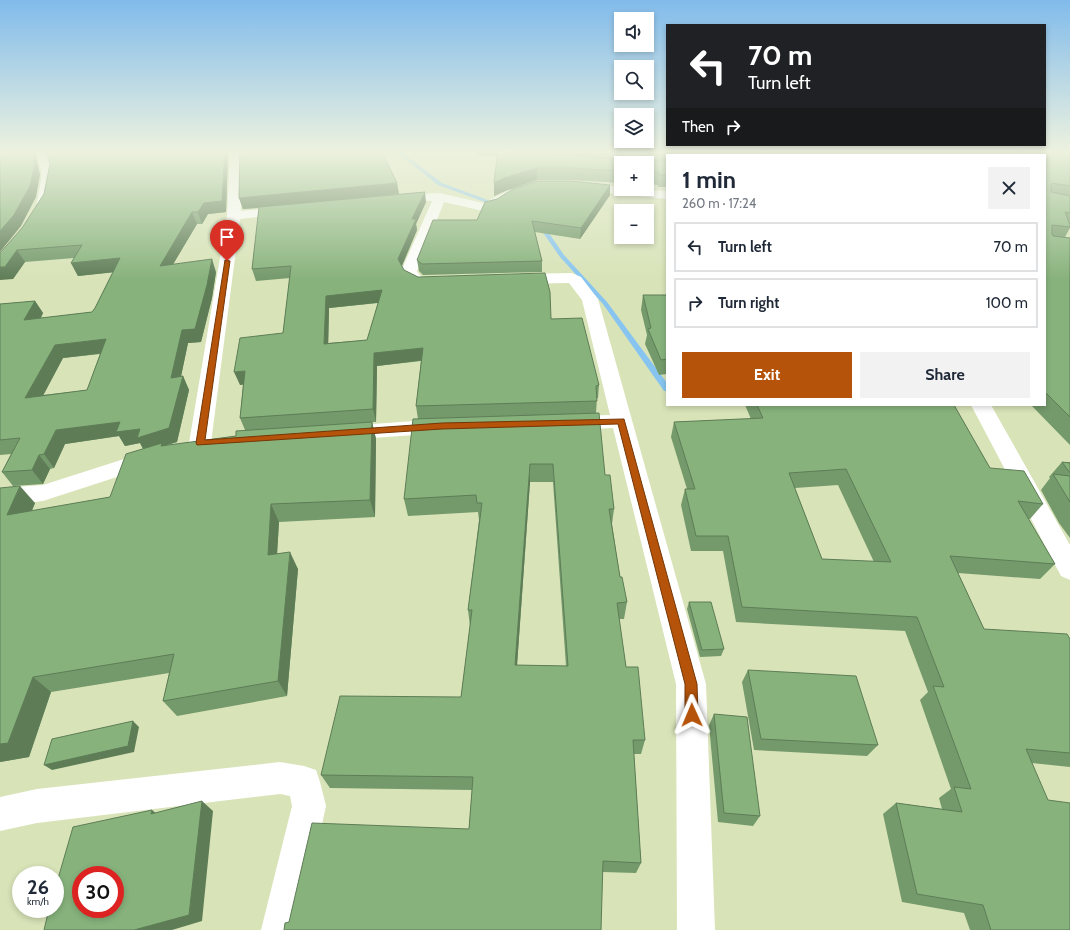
<!DOCTYPE html>
<meta charset="utf-8">
<style>
body{margin:0;font-family:Cabin,sans-serif;background:#f2f2f3;color:#1f2937;height:100vh;display:flex;flex-direction:column;font-size:15px;white-space:nowrap}
*{box-sizing:border-box;margin:0}
p{font-size:13px;color:#747a83}
.icon{flex:none;width:22px;height:22px;fill:none;stroke:currentColor;stroke-width:2;stroke-linecap:round;stroke-linejoin:round}
.map{position:relative;flex:1;overflow:hidden}
.side{position:absolute;left:666px;top:154px;width:380px;height:252px;display:flex;flex-direction:column;background:#fff;border-radius:0px;box-shadow:0 2px 6px #0003}
.side>*{flex:none}
.top-card{position:absolute;left:666px;top:24px;width:380px;height:122px;border-radius:0px;box-shadow:0 2px 6px #0003;background:#202124;color:#fff;overflow:hidden}
.controls{position:absolute;left:614px;top:12px;display:grid;gap:8px}
.controls a{display:grid;place-items:center;width:40px;height:40px;border-radius:0px;background:#fff;box-shadow:0 2px 6px #0003;font-size:20px}
.speed{position:absolute;left:12px;top:866px;display:flex;gap:8px;font-size:20px;font-weight:700;text-align:center}
.speed>*{display:grid;place-content:center;width:52px;height:52px;border-radius:50%;background:#fff;box-shadow:0 2px 6px #0003;line-height:1}
.speed small{font-size:10px;font-weight:400}
.speed .limit{border:6px solid #d22;background:#fff;color:#111}
.pin{position:absolute;display:grid;place-items:center;width:34px;height:34px;color:#fff;margin:-41px -17px;border-radius:50% 50% 50% 0;rotate:-45deg;box-shadow:0 0 4px #0007}
.pin .icon{rotate:45deg}
.me{position:absolute;width:44px;margin:-22px;rotate:359deg;stroke-linejoin:round;filter:drop-shadow(0 0 3px #0008)}
.turn{display:flex;align-items:center;gap:14px;height:84px;padding:0 16px;font-size:18px}
.turn .icon{width:52px;height:52px;stroke-width:2.5}
.turn b{display:block;font-size:28px;line-height:34px}
.then{display:flex;align-items:center;height:38px;padding:0 16px;background:#0003;gap:8px;font-size:15px}
.round{display:grid;place-items:center;flex:none;width:42px;height:42px;border-radius:0px;background:#f2f2f3}
.summary{display:flex;align-items:center;justify-content:space-between;height:68px;padding:0 16px}
h1{font-size:24px;font-weight:800;line-height:30px}
.cta{display:flex;gap:8px;margin-top:auto;padding:8px 16px}
.cta a{flex:1;height:46px;border-radius:0px;background:#b45309;color:#fff;font-size:16px;font-weight:800;line-height:46px;text-align:center}
.cta a+a{background:#f2f2f3;color:#1f2937}
ul{padding:0;list-style:none}
li{display:flex;align-items:center;gap:12px;height:50px;margin:0 8px 6px;padding:0 8px;border:2px solid #e0e1e3;border-radius:0px}
li div{flex:1}
li b{display:block;font-size:15px}
li em{font-style:normal}
.map>svg:first-child{display:block}
.lines{fill:none;stroke-linecap:round;stroke-linejoin:round}
.stream{fill:#87c5f0;fill-rule:evenodd}
.street{fill:#fff;fill-rule:evenodd}
.wall{fill:#74996b;fill-rule:evenodd}
.shaded-wall{fill:#5e7d57}
.building{fill:#87b27c;stroke:#5e7d57;fill-rule:evenodd}
.route{fill:#b45309;stroke:#753606}
</style>
<div class="map">
<svg width="1070" height="930" viewBox="0 0 1070 930">
<rect width="100%" height="100%" fill="#d8e3b8"/>
<g class="lines">
<!-- stream -->
<path class="stream" d="M394,150h5l43,33 59,22 -5,1 -58,-21z
M538,223h4l22,32 43,47 60,81v8h-3l-61,-87 -43,-47 -23,-33z"/>
<!-- street -->
<path class="street" d="M36,150h11l7,24 -5,28 -1,3h-10l-1,-3 5,-28z
M226,150h12l4,4 -1,57 48,-5 5,1 2,3 -2,3 -5,1 -49,5 -29,224 -3,5 -8,2 -8,-2 -3,-5 38,-227 3,-61z
M581,183l40,4v2l46,2v8l-90,-9 -2,-3 2,-3z
M510,190l4,1 2,3 -2,3 -17,11 -14,3 -39,-9 -27,69c4,9 14,6 23,8l2,3 -2,3c-12,3 -23,2 -33,-4l-6,-10 31,-70 -13,-1 -1,-3 1,-3 21,-1 43,10z
M572,273l9,4 17,22 108,385 9,246h-38l-1,-246 -63,-256 -43,2 -7,-2 -3,-5 3,-5 7,-2 40,-1 -28,-115 -13,-17 -53,1 -6,-2 -2,-3 2,-3 6,-2z
M971,405h20l79,140v35l-9,-4z
M442,419l7,2 3,5 -3,5 -7,2 -97,7 -7,-2 -3,-5 3,-5 7,-2z
M149,451l8,3 3,5 -3,5 -114,37 -43,5v-18l43,-3z
M280,762l24,4 12,4 4,12 6,24 -27,124h-38l31,-124 -2,-10 -10,-2 -243,29 -37,8v-34l37,-8z"/>
</g>
<!-- wall -->
<path class="wall" d="M239,150h142l16,33 2,11 -89,9 116,-1 -10,22 1,6 -15,36 2,4 14,7 133,42 48,66 -1,13h-1l-1,15 9,62 9,34 -2,15 8,53 7,25 -3,17h-5l7,48 19,73 -4,14h-7l7,109 -5,10 -33,-1 -314,50 180,-93 3,-39 -142,-2 -9,-13 140,-78 9,-71 -2,-16 11,-90 -1,-8 -70,4 -4,-17 14,-80 -2,-13 5,-45 -44,5 -1,56h-4l4,17 -1,78 -96,5 -2,31 21,16 -11,127 -110,20 -14,-15 6,-28 -118,19 -22,65 -29,5v-274l35,15 -3,8 78,-14 33,-48 -3,-6 -15,3 -6,-10 -54,8 -11,24 -4,1 -7,15 -30,2 -11,-14 9,-18 -11,1v-151l35,-3 8,12 -2,5 51,-6 3,-4 18,-36 -35,4 -7,-13 3,-5 -49,4 -12,17 -13,-26 228,-98 -2,57 -18,2 -6,10h-5l-24,40 43,8 -4,26 -11,44 -13,1 -7,33h2l6,14 -12,52 -14,4 73,-10 9,-6 -5,-12 3,-34 -3,1 43,-52 7,-55 -34,3 -4,-12 7,-61 -16,1 -4,-11 1,-47zM378,303l-11,37 -39,3 1,-35zM100,354l-13,36 -44,5 20,-37zM530,482h23l13,184 -49,-1z
M477,150h593v78l-5,9 5,1v207l-39,-40h14v-250h-378v32h-9v-2l-11,-1v-21h-26v20l-50,-3h-34l-32,11 -11,5 3,-40h-20z
M610,185v10l-30,44 -45,-7 7,29v11l-119,3 -4,-4 -2,-11z
M643,295h24v79l-8,1 -14,-31 2,-9 -6,-25z
M745,405h209l36,63 53,36 -13,15h-2l27,45 -15,15 -82,-6 26,56 86,10v128l-38,-4 38,167h-100l-6,-17 -62,-11 -19,-88 13,-11 46,6 -3,-11 12,-9 -31,-89 8,-8 -23,-61 -169,-9 -13,-71h-32l-10,-46 4,-16h2l-16,-52 3,-15 77,-3zM838,485l36,77 -52,-3 -27,-71z
M1062,462h8v76l-11,-15 -18,-33 9,-12 -1,-1z
M689,602l35,47 -3,7 -21,1 -13,-48z
M748,670l130,75 -11,11 -113,-6 -12,-68z
M714,714l46,102 -7,10 -35,-4 -9,-97z"/>
<!-- shaded-wall -->
<path class="shaded-wall" d="M32,150h3l5,25 -4,22 -15,29 -21,26v-21z
M225,150h2l1,5 -2,57 -18,2 -6,10 -4,-12z
M531,150h8v6z
M537,168v12l-32,11 -11,5v-13l10,-5z
M397,183l2,11 -156,15 -4,-11z
M610,185v10l-30,44 1,-11z
M425,192l1,10 -10,22 1,6 -17,40 -2,-11 14,-40z
M192,212l5,12 -32,54 -5,-12z
M17,250l8,12 -12,17 -13,1v-13z
M120,258l6,13 -48,5 -7,-13z
M212,259l4,13 -4,26 -11,44 -13,1 -10,48 -7,-13 11,-48z
M382,290l3,12 -56,6 -1,48 -4,-12 2,-48z
M35,301l8,12 -10,20 -9,-13z
M106,339l7,13 -50,6 -28,53 -10,-13 30,-53z
M423,348l2,12 -48,6 -1,56 -3,-13 1,-56z
M245,371l5,13 -10,1 -6,-13z
M183,376l6,14 -12,52 -32,10 -5,-9 -15,3 -6,-10 -54,8 -11,24 -10,-14 12,-24z
M372,422l4,17 -1,78 -5,-17z
M39,455l11,14 -7,15 -11,-14z
M530,464v18l-14,198 -1,-15z
M20,486l15,17 -13,30 -15,-18z
M271,504l8,18 -3,50 -8,-17z
M290,552l8,17 -11,127 -9,-15z
M33,677l18,15 -22,65 -29,5v-18z
M133,721l6,6 -5,25 -82,18 -8,-5z
M202,801l11,10 -11,110 -30,9h-38z
M152,810l12,10 -13,-6z"/>
<!-- building -->
<path class="building" d="M0,150h32l3,14 -5,22 -16,29 -14,16z
M46,150h179l-3,51 -18,2 -6,9h-6l-32,54 52,-7 -5,26 -12,44 -13,1 -11,48 12,-2 -14,52 -32,10 3,-9 -24,3 4,-10 -64,8 -12,24 -5,1 -7,15 -30,2 18,-34 -20,2v-136l35,-3 -11,19 68,-8 3,-4 25,-50 -49,5 11,-18 -65,5 -12,17h-5v-14l22,-25 22,-34 6,-30zM106,339l-19,51 -62,8 30,-53z
M240,150h141l16,33 -158,15z
M498,150h35l2,2 87,8 2,-1 -1,-9h-4h451v36l-18,-3 -1,1v8l19,4v17l-5,-1 5,13v2l-18,-2v9l1,2 17,2v179l-25,-25v-237h-375v-4h-23v10h20v14h-7l-1,-3h-12v-9h-26v8l-50,-3h-34l-33,10 -10,5z
M538,181h33l39,4 -29,43 -49,-7 10,40 -120,3 -5,-4 16,-40h44l8,-18 12,-3 16,-10z
M425,192l-13,27h4l-18,40 6,11 14,7 127,-4 5,19 1,27 31,-1 17,67 -3,1 1,15 -181,5 7,-58 -49,5 -1,56 -133,9 5,-47 -11,1 6,-34 43,-5 8,-67 -39,3 7,-62zM382,290l-15,50 -43,4 2,-48z
M643,295h24v64l-6,1 -13,-31 3,-1z
M757,405h197l36,63 34,3 19,33 -25,-3 37,63 -105,-8 34,73 83,5 3,5v114l-44,-4 22,51 22,3v127h-79l-8,-25 -66,-11 -21,-91 66,9 -8,-25 17,2 -38,-103 11,1 -27,-70 -175,-10 -14,-71h-32l-11,-47h10l-21,-67 89,-4zM846,469l45,93 -69,-3 -33,-86z
M599,413l6,62h5l4,34h-5l11,68h2l5,25 -10,1 9,64h12l7,73h-12l8,123 -38,-2 -2,69h-317l1,-7 4,-1 23,-99 157,6 4,-52 -152,-2 19,-79 121,1 11,-87h-4l14,-107h-5l-1,-8 -72,4 9,-80zM530,464h23l15,202 -53,-1z
M372,422l-2,78 -99,4 -3,51 22,-3 -12,129 -115,20 11,-47 -141,23 -25,66 -8,1v-256l20,-2 -13,29 103,-18 16,-43 36,-11 -1,3 75,-10v-5z
M1062,462l8,1v10z
M1053,474l17,2v26z
M689,602h22l13,47 -22,1z
M748,670l108,6 22,69 -117,-6z
M714,714l33,3 13,99 -36,-3z
M133,721l-5,25 -84,19 8,-26z
M202,801l-13,114 -55,15h-90l5,-21h6v-20l18,-62 79,-17 -1,4zM81,875h34v34h-34z"/>
<!-- sky -->
<linearGradient id="sky" x2="0" y2="1"><stop stop-color="#81bbeb"/><stop offset="0.54" stop-color="#edf2df"/><stop offset="1" stop-color="#edf2df" stop-opacity="0"/></linearGradient>
<rect width="1070" height="280" fill="url(#sky)"/>
<!-- route -->
<path class="route" d="M225,260l5,1 -25,179 237,-17 182,-4 73,265 1,31 -2,4 -4,2 -5,-2 -2,-4v-31l-67,-260 -176,5 -245,16 -1,-2z"/>
</svg>
<div class="controls">
<a><svg class="icon" aria-label="sound" viewBox="0 0 24 24"><path d="M4 9h4l5-4v14l-5-4H4zM17 9q2 3 0 6"/></svg></a>
<a><svg class="icon" aria-label="search" viewBox="0 0 24 24"><circle cx="10" cy="10" r="6"/><path d="M15 15l6 6"/></svg></a>
<a><svg class="icon" aria-label="layers" viewBox="0 0 24 24"><path d="M12 4l9 5-9 5-9-5zM3 14l9 5 9-5"/></svg></a>
<a>+</a>
<a>−</a>
</div>
<div class="speed"><div>26<small>km/h</small></div><div class="limit">30</div></div>
<div class="pin" style="left:227px;top:261px;background:#d93025"><svg class="icon" aria-label="arrive" viewBox="0 0 24 24"><path d="M6 21V4h12l-3 4 3 4H6"/></svg></div>
<svg class="me" style="left:692px;top:715px" viewBox="-20 -20 40 40"><path d="M0-17L14 15 0 8-14 15z" fill="#b45309" stroke="#fff" stroke-width="4"/></svg>
<div class="top-card">
<div class="turn"><svg class="icon" aria-label="left" viewBox="0 0 24 24"><path d="M17 20v-9H6M10 6l-5 5 5 5"/></svg><div><b>70 m</b>Turn left</div></div>
<div class="then">Then<svg class="icon" aria-label="right" viewBox="0 0 24 24"><path d="M7 20v-9h11M14 6l5 5-5 5"/></svg></div>
</div>
<section class="side">
<div class="summary"><div><h1>1 min</h1><p>260 m · 17:24</p></div><a class="round"><svg class="icon" aria-label="close" viewBox="0 0 24 24"><path d="M6 6l12 12M18 6L6 18"/></svg></a></div>
<ul>
<li><svg class="icon" aria-label="left" viewBox="0 0 24 24"><path d="M17 20v-9H6M10 6l-5 5 5 5"/></svg><div><b>Turn left</b></div><em>70 m</em></li>
<li><svg class="icon" aria-label="right" viewBox="0 0 24 24"><path d="M7 20v-9h11M14 6l5 5-5 5"/></svg><div><b>Turn right</b></div><em>100 m</em></li>
</ul>
<div class="cta"><a>Exit</a><a>Share</a></div>
</section>
</div>
